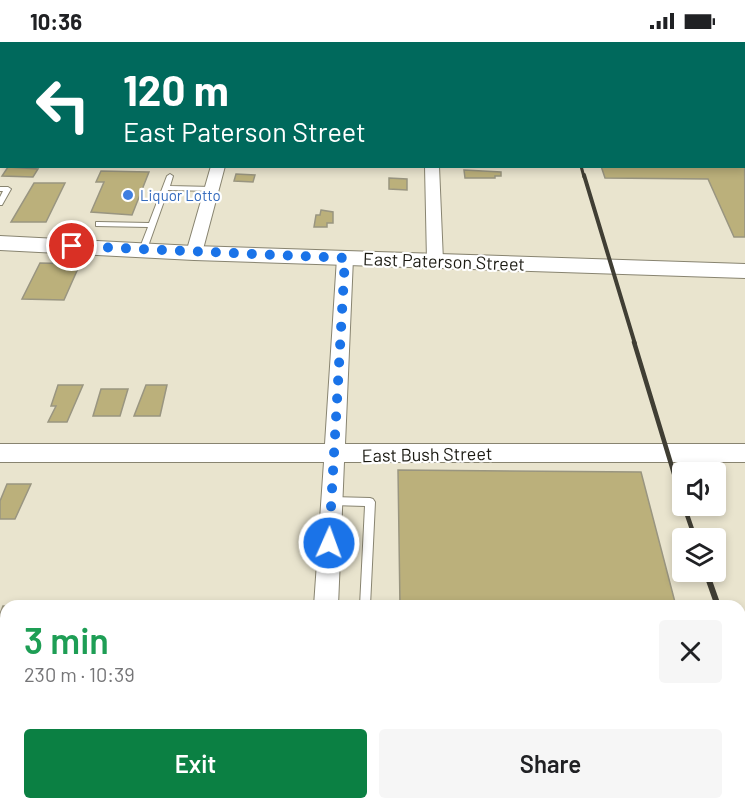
<!DOCTYPE html>
<meta charset="utf-8">
<style>
body{margin:0;font-family:Barlow,sans-serif;background:#f6f6f6;color:#202124;height:100vh;display:flex;flex-direction:column;font-size:22px;white-space:nowrap}
*{box-sizing:border-box;margin:0}
p{font-size:20px;color:#757577}
.icon{flex:none;width:33px;height:33px;fill:none;stroke:currentColor;stroke-width:2;stroke-linecap:round;stroke-linejoin:round}
.map{position:relative;flex:1;overflow:hidden}
.details{position:absolute;left:0px;top:558px;width:746px;height:210px;display:flex;flex-direction:column;background:#fff;border-radius:18px 18px 0 0;box-shadow:0 3px 9px #0003}
.details>*{flex:none}
.top-card{position:absolute;left:0px;top:0px;width:746px;height:126px;box-shadow:0 3px 9px #0003;background:#00695c;color:#fff;overflow:hidden}
.tools{position:absolute;left:672px;top:420px;display:grid;gap:12px}
.tools a{display:grid;place-items:center;width:54px;height:54px;border-radius:6px;background:#fff;box-shadow:0 3px 9px #0003;font-size:30px}
.pin{position:absolute;display:grid;place-items:center;width:51px;height:51px;color:#fff;margin:-26px;border:3px solid #fff;border-radius:50%;box-shadow:0 2px 6px #0007}
.me{position:absolute;width:66px;margin:-33px;rotate:2deg;stroke-linejoin:round;filter:drop-shadow(0 0 4px #0008)}
.turn{display:flex;align-items:center;gap:21px;height:126px;padding:0 24px;font-size:27px}
.turn .icon{width:78px;height:78px;stroke-width:2.5}
.turn b{display:block;font-size:42px;line-height:51px}
.round{display:grid;place-items:center;flex:none;width:63px;height:63px;border-radius:6px;background:#f6f6f6}
.head{display:flex;align-items:center;justify-content:space-between;height:102px;padding:0 24px}
h1{font-size:36px;font-weight:600;line-height:45px;color:#1e9e55}
.button{display:flex;gap:12px;margin-top:auto;padding:12px 24px}
.button a{flex:1;height:69px;border-radius:6px;background:#0b8043;color:#fff;font-size:24px;font-weight:600;line-height:69px;text-align:center}
.button a+a{background:#f6f6f6;color:#202124}
.status{display:flex;justify-content:space-between;align-items:center;height:42px;padding:0 30px;background:#fff;direction:ltr}
.status svg{height:16px;fill:currentColor}
.map>svg:first-child{display:block}
.building{fill:#bbb07b;stroke:#999580;stroke-width:1.5}
.lines{fill:none;stroke-linecap:round;stroke-linejoin:round}
.service-casing{stroke:#888470;stroke-width:2}
.minor-casing{stroke:#888470;stroke-width:2}
.tertiary-casing{stroke:#888470;stroke-width:2}
.service{fill:#fff;fill-rule:evenodd}
.minor{fill:#fff;fill-rule:evenodd}
.tertiary{fill:#fff;fill-rule:evenodd}
.rail-far3{stroke:#403e34;stroke-width:3}
.rail-far2{stroke:#403e34;stroke-width:4}
.rail-far1{stroke:#403e34;stroke-width:4.5}
.rail{stroke:#403e34;stroke-width:6}
.route{stroke:#1a73e8;stroke-width:10;stroke-dasharray:0 18}
.shop-dot{fill:#3f7fe0;stroke:#fff;stroke-width:2}
.labels{text-anchor:middle;dominant-baseline:central;stroke-width:4.5;stroke-linejoin:round;paint-order:stroke}
.far-shop-label{font-size:15px;fill:#366cbe;stroke:#fff;text-anchor:start}
.street-label{font-size:18px;fill:#1b1a12;stroke:#fff}
</style>
<div class="status"><b>10:36</b><svg viewBox="0 0 49 12"><path d="M0 12V9h3v3zM5 12V6h3v6zM10 12V3h3v9zM15 12V0h3v12zM26 1h20v11H26zM47 4h2v5h-2z"/></svg></div>
<div class="map">
<svg width="745" height="768" viewBox="0 0 745 768">
<rect width="100%" height="100%" fill="#e9e4ce"/>
<!-- building -->
<path class="building" d="M554,0h177l1,2h-177z
M744,30l1,165h-11l-26,-58 -103,-1 -4,-12h143z
M8,125l30,2 -5,8 -31,-1z
M464,128l37,2v4h-6v2h-30z
M101,129l48,1 -17,43 -41,-3 13,-30h-8z
M236,132l19,1 -2,7 -19,-1z
M389,136l18,1v11l-18,-1z
M34,141h31l-19,39h-35z
M321,168l12,2v11h-6v4h-13l2,-12h4z
M40,221l40,1 -16,36 -42,-1z
M58,343h25l-16,37h-19l8,-16h-5z
M146,343h21l-7,31h-26z
M101,347h27l-8,27h-27z
M398,428l243,2 35,134h-276z
M7,442h24l-16,35h-15v-18z
M185,560h26l-1,4h-26z
M45,562h47l-1,2z
M3,564h35h-32v47h-6v-39z
M344,762h385l2,6h-387z"/>
<g class="lines">
<!-- service casing -->
<g class="service-casing">
<path id="service" d="M170,132l3,2 -3,10 42,1 3,2 -3,2 -44,-1 -22,62 -3,1 -4,-3 9,-23 -52,-1v-4h2l51,1 18,-47z
M0,145h8l3,2 -9,16h-2v-8l3,-6h-3z
M332,455l38,1 3,1 2,3 -5,104h-10l5,-100 -33,-1 -3,-1 -2,-3 2,-3z
M102,762h12l-1,6h-12z
M232,762h12v6h-12z"/>
</g>
<!-- minor casing -->
<g class="minor-casing">
<path id="minor" d="M48,0h12l-12,2z
M247,0h12v2h-12z
M422,0h12v2h-12z
M2,81v10h-2v-9z
M211,124h14l-23,87 -2,4h-12l-2,-4z
M425,124h14l4,95 -2,4h-12l-2,-4z
M345,210l6,2 2,4 -8,186h400v18h-401l-6,144h-24l10,-144h-324v-18h325l12,-186 2,-4z
M0,675h6v26h-6z
M302,762h28l-1,6h-28z"/>
</g>
<!-- tertiary casing -->
<g class="tertiary-casing">
<path id="tertiary" d="M0,194l194,10 551,18v14l-551,-18 -194,-10z"/>
</g>
<!-- service -->
<use href="#service" class="service"/>
<!-- minor -->
<use href="#minor" class="minor"/>
<!-- tertiary -->
<use href="#tertiary" class="tertiary"/>
<!-- rail-far3 -->
<path class="rail-far3" d="M581,124l3,11"/>
<!-- rail-far2 -->
<path class="rail-far2" d="M584,133l51,169"/>
<!-- rail-far1 -->
<path class="rail-far1" d="M634,300l48,158
M684,464l11,32"/>
<!-- rail -->
<path class="rail" d="M706,530l12,34
M740,630l5,16"/>
</g>
<g class="lines">
<!-- route -->
<path class="route" d="M72,204l273,12 -16,285"/>
</g>
<!-- markers -->
<circle class="shop-dot" cx="128" cy="153" r="6"/>
<g class="labels">
<!-- far-shop labels -->
<g class="far-shop-label">
<text x="140" y="153">Liquor Lotto</text>
</g>
<!-- street labels -->
<g class="street-label">
<text transform="translate(444 219) rotate(2)">East Paterson Street</text>
<text transform="translate(427 412) rotate(-1)">East Bush Street</text>
</g>
</g>
</svg>
<div class="tools">
<a><svg class="icon" aria-label="sound" viewBox="0 0 24 24"><path d="M4 9h4l5-4v14l-5-4H4zM17 9q2 3 0 6"/></svg></a>
<a><svg class="icon" aria-label="layers" viewBox="0 0 24 24"><path d="M12 4l9 5-9 5-9-5zM3 14l9 5 9-5"/></svg></a>
</div>
<div class="pin" style="left:72px;top:204px;background:#d93025"><svg class="icon" aria-label="arrive" viewBox="0 0 24 24"><path d="M6 21V4h12l-3 4 3 4H6"/></svg></div>
<svg class="me" style="left:329px;top:501px" viewBox="-20 -20 40 40"><circle r="17" fill="#1a73e8" stroke="#fff" stroke-width="3"/><path d="M0-11L8 9 0 5-8 9z" fill="#fff"/></svg>
<div class="top-card">
<div class="turn"><svg class="icon" aria-label="left" viewBox="0 0 24 24"><path d="M17 20v-9H6M10 6l-5 5 5 5"/></svg><div><b>120 m</b>East Paterson Street</div></div>
</div>
<section class="details">
<div class="head"><div><h1>3 min</h1><p>230 m · 10:39</p></div><a class="round"><svg class="icon" aria-label="close" viewBox="0 0 24 24"><path d="M6 6l12 12M18 6L6 18"/></svg></a></div>
<div class="button"><a>Exit</a><a>Share</a></div>
</section>
</div>
